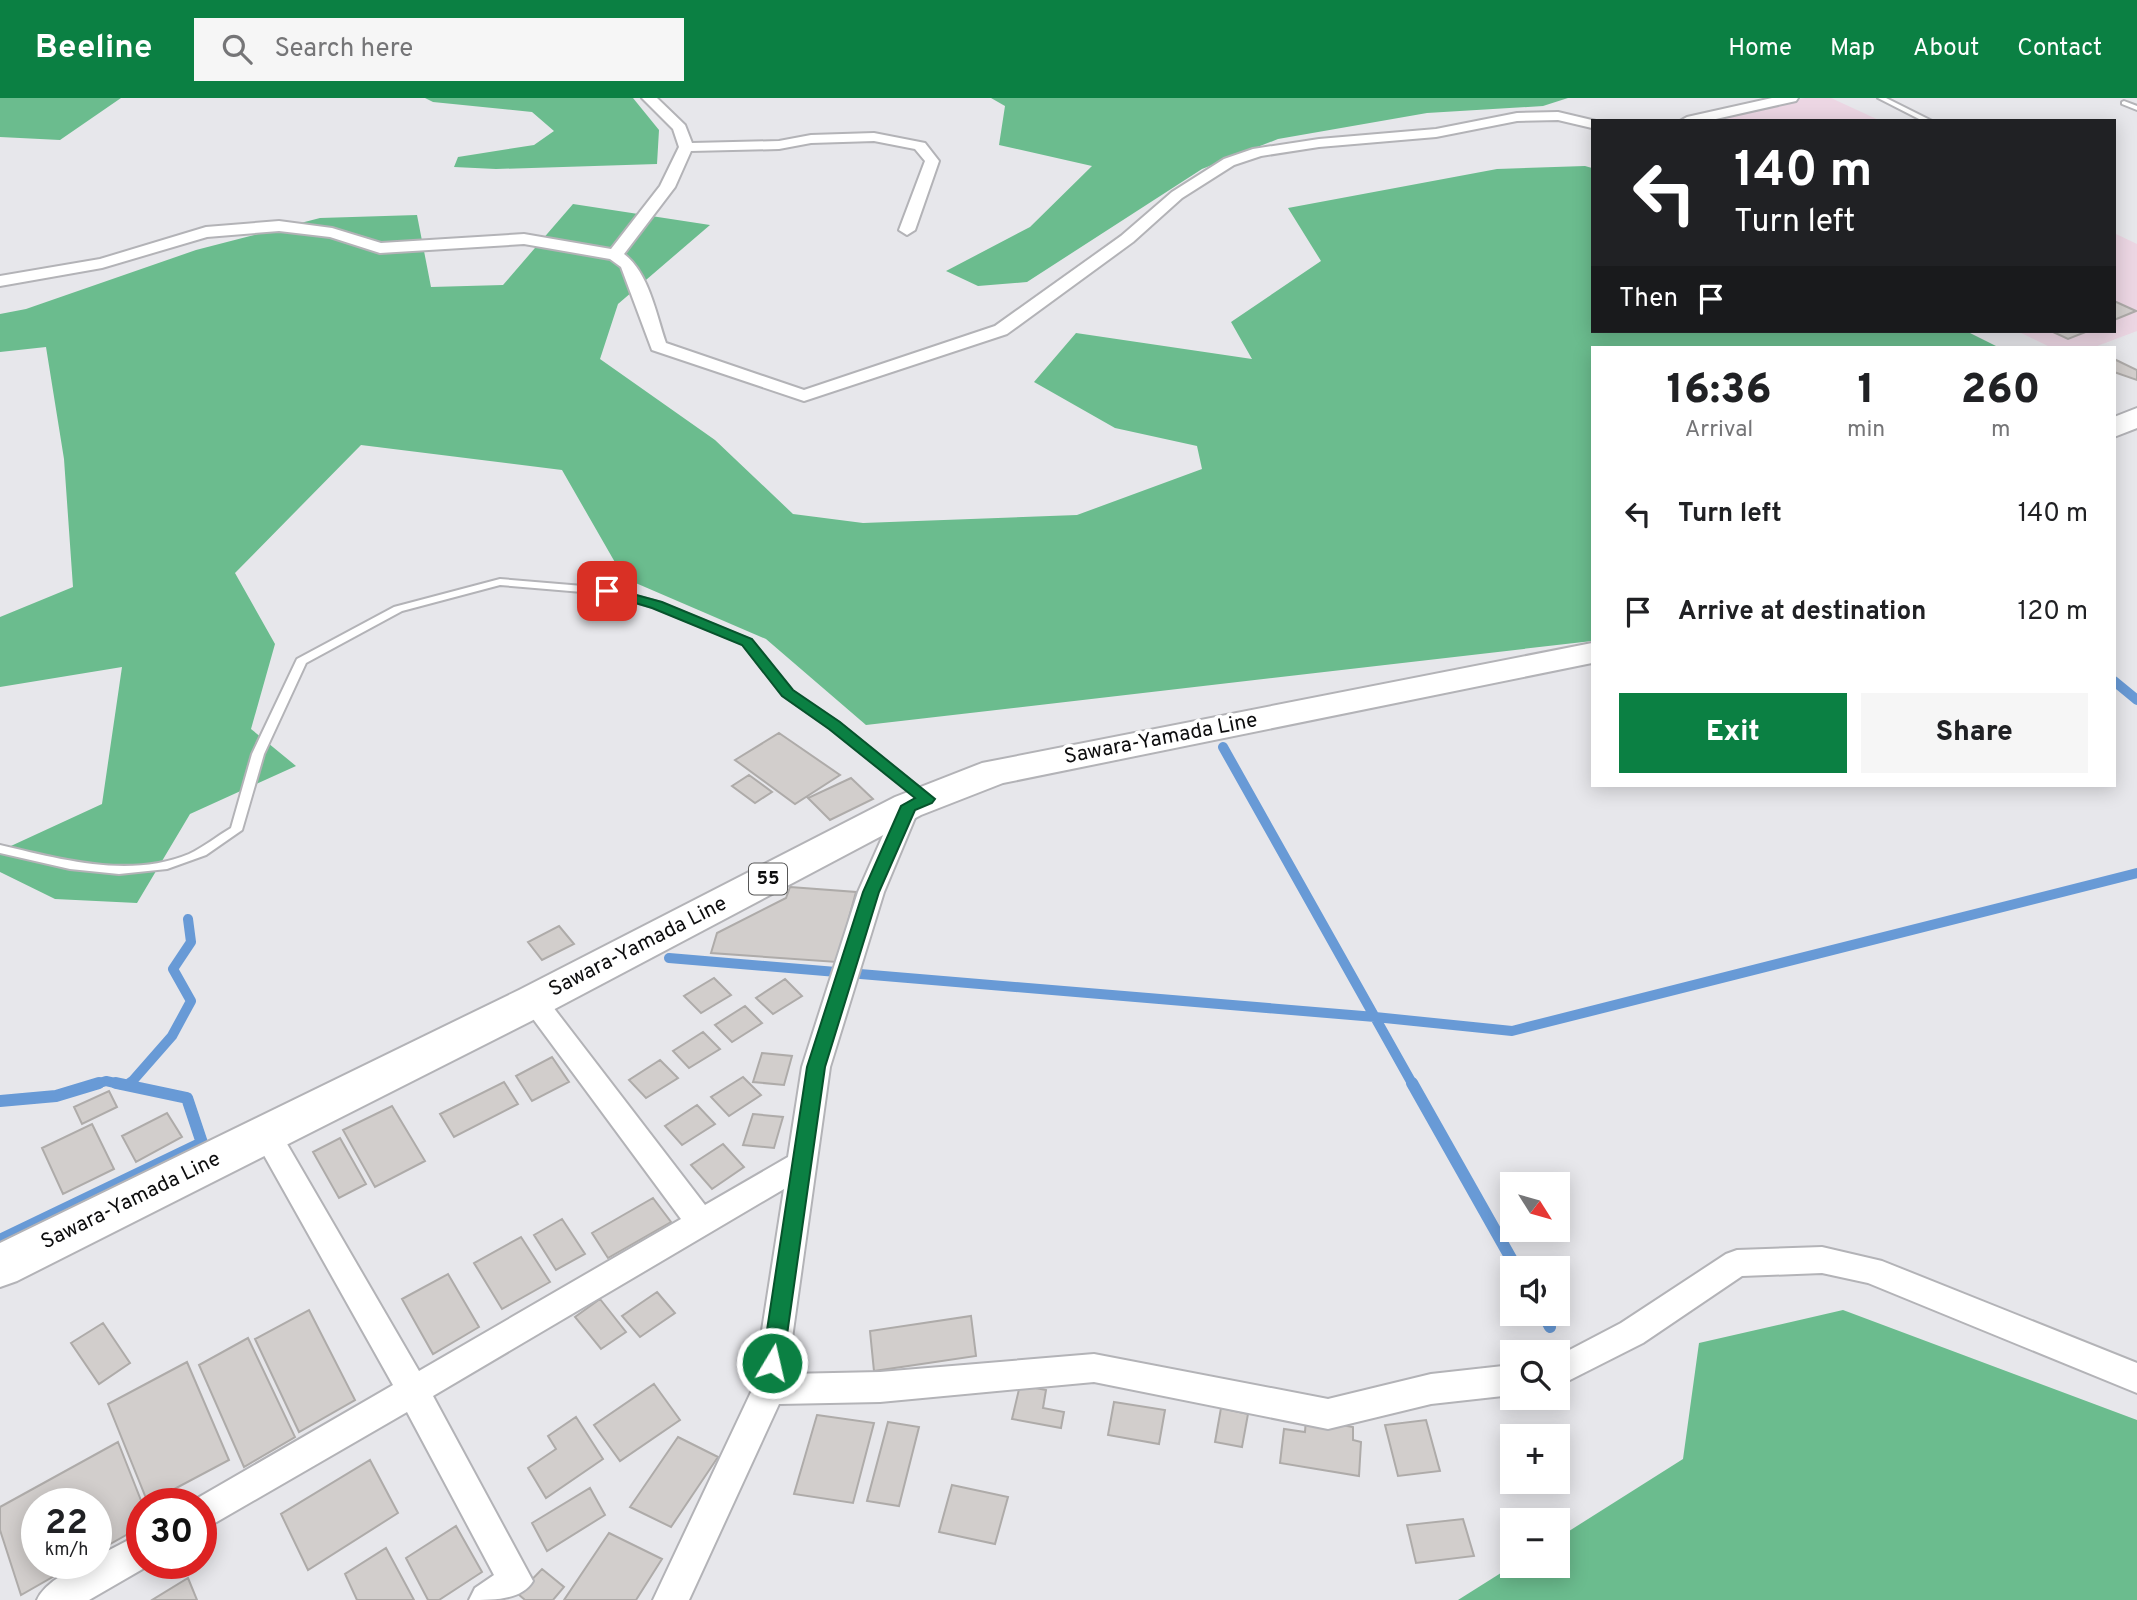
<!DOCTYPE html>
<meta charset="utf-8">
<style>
body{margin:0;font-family:Overpass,sans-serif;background:#f6f6f6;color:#202124;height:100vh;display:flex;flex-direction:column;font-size:26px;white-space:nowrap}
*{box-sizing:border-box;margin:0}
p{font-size:23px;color:#757577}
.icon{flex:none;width:38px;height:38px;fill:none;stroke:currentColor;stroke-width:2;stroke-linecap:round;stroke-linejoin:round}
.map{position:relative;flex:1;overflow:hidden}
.sheet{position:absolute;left:1591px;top:248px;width:525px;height:441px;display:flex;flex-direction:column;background:#fff;border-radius:0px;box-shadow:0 4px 18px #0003}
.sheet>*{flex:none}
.hud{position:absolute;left:1591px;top:21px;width:525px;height:214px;border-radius:0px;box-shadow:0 4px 18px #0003;background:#202124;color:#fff;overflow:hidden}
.needle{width:46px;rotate:127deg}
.fabs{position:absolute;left:1500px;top:1074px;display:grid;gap:14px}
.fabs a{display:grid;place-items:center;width:70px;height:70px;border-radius:0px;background:#fff;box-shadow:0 4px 18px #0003;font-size:35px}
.speed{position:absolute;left:21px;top:1390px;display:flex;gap:14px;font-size:35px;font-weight:700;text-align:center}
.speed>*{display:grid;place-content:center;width:91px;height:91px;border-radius:50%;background:#fff;box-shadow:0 4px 18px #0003;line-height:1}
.speed small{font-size:18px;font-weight:400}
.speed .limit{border:10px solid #d22;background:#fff;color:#111}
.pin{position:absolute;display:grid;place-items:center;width:60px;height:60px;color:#fff;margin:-30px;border-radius:14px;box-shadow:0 4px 10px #0006}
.me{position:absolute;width:77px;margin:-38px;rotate:9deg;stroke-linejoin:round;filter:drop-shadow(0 0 5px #0008)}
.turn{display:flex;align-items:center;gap:24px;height:147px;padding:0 28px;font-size:32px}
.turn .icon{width:91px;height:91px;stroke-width:2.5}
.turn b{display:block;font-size:49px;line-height:60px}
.then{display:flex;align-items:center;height:66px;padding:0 28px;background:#0003;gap:14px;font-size:26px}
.eta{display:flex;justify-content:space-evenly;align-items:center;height:119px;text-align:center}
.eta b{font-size:42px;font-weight:800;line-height:49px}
.action{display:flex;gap:14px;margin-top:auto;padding:14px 28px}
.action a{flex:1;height:80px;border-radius:0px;background:#0b8043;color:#fff;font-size:28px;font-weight:800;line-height:80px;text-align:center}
.action a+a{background:#f6f6f6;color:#202124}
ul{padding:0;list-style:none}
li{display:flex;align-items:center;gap:21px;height:98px;padding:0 28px}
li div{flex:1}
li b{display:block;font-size:26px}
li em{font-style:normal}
header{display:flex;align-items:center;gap:42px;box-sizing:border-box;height:98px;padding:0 35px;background:#0b8043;color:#fff}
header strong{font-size:33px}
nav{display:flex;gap:38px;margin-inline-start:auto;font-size:24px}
.search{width:490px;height:63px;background:#f6f6f6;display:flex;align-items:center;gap:18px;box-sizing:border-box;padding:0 24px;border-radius:0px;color:#757577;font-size:26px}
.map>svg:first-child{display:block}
.education{fill:#ecd6e3}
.forest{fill:#6bbc8e}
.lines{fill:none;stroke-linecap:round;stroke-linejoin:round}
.stream-far1{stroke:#689ad6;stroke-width:10}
.stream{stroke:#689ad6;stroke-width:12}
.building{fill:#d2cecc;stroke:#aeaba9;stroke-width:2}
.service-casing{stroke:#b3b3b7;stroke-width:4}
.minor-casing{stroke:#b3b3b7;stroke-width:4}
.primary-casing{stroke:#b3b3b7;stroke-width:4}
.service{fill:#fff;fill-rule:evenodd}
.minor{fill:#fff;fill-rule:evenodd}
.primary{fill:#fff;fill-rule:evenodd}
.route{fill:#0b8043;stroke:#07532c;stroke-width:2}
.labels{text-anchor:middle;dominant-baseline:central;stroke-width:7;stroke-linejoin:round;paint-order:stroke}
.shield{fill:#fff;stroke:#565656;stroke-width:2}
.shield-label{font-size:19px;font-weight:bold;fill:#0d0d0e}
.street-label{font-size:21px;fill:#0d0d0e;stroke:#fff}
</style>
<header>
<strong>Beeline</strong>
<div class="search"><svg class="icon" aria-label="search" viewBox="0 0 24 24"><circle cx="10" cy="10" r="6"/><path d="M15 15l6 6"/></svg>Search here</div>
<nav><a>Home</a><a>Map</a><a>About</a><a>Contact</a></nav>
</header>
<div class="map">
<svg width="2137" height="1502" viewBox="0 0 2137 1502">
<rect width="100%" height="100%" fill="#e7e7eb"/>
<!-- education -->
<path class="education" d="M1805,0h26l50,23h-182z
M2114,135l23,11v87l-45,17h-40l-35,-17h97z"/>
<!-- forest -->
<path class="forest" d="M0,0h121l-61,42 -60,-3z
M425,0h208l26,32 -2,34 -161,5 -42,-2 4,-10 76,-12 20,-14 -22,-19 -99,-10z
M991,0h577l-25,8 -116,7 -149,26 -76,30 -175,113 -49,4 -32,-15 84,-44 62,-61 -93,-21 6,-39z
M1585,68l7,2v163h374l34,17h-408v293l-726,84 -100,-86 -142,-61 -62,-108 -201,-25 -126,128 40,71 -24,85 45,37 -106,48 -53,89 -82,-4 -55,-27v-21l102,-47 20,-137 -122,20v-70l73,-30 -9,-128 -18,-112 -46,5v-38l26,-5 170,-59 124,-32 97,-3 14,72 72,-2 70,-81 137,21 -92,79 -18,55 115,81 78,74 70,9 214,-8 125,-46 -5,-23 -82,-18 -81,-46 42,-49 176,26 -21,-37 90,-61 -33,-53 209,-39z
M1843,1212l294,110v180h-679l54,-34h46v-28l125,-79 16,-116z"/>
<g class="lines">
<!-- stream-far1 -->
<path class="stream-far1" d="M2114,583l23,19
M1223,649l190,338
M669,860l706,59 137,14 625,-158
M93,987l13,-4 18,4
M129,987l43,-49 19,-35 -18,-32 18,-27 -3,-23"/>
<!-- stream -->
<path class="stream" d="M1412,985l105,186
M129,987l2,-2
M0,1003l56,-5 43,-13
M0,1142l202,-97 -15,-45 -71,-15
M1543,1216l7,13"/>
</g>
<!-- building -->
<path class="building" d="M2114,203l22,10 -22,9z
M2051,233h37l-20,8z
M2114,261l23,11v10l-23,-8z
M779,635l61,42 -45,29 -60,-44z
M749,677l23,17 -17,11 -23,-17z
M851,680l22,21 -43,21 -22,-22z
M790,789l66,5 -19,70 -126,-9 6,-20 69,-35z
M559,828l15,18 -32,16 -14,-18z
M714,880l17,17 -30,18 -17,-17z
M785,881l17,17 -29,18 -17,-16z
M745,908l17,17 -30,19 -17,-17z
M703,934l17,17 -31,19 -16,-17z
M762,955l30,3 -8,29 -31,-3z
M552,959l17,25 -37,19 -16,-25z
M660,962l18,18 -32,20 -17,-18z
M743,979l18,18 -32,21 -18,-19z
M504,984l14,22 -64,33 -14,-23z
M109,993l8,16 -35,17 -8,-17z
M697,1007l18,19 -33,21 -17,-19z
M392,1008l33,55 -50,26 -32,-57z
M167,1015l15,24 -46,25 -14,-26z
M753,1016l30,3 -9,31 -31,-3z
M92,1026l22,45 -51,25 -21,-46z
M340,1040l26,46 -27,14 -26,-46z
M723,1046l21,23 -32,22 -21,-24z
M653,1100l18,24 -63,36 -16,-25z
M562,1121l23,35 -29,16 -22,-35z
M521,1139l29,45 -48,27 -28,-46z
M448,1176l31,53 -46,27 -31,-55z
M657,1194l18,21 -35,24 -18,-21z
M600,1201l26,33 -25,17 -26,-32z
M309,1212l46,90 -56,32 -44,-93z
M971,1218l5,40 -102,15 -4,-40z
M103,1225l27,40 -31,21 -28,-41z
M248,1240l47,99 -51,30 -45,-102z
M187,1264l42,98 -81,43 -40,-99z
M654,1286l26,36 -60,41 -26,-36z
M1020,1287l26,5 -3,18 21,4 -3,16 -49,-9z
M1114,1304l51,8 -6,34 -51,-9z
M1221,1310l27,6 -6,33 -27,-5z
M817,1317l57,8 -21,80 -59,-9z
M576,1319l27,42 -57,39 -18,-30 28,-19 -8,-13z
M1306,1321l47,8v13l8,2 -2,34 -79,-13 4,-34 21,3z
M1426,1322l14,51 -42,5 -13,-51z
M888,1324l31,5 -20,79 -32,-5z
M678,1339l40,20 -47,70 -41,-20z
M118,1344l24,61v23l-46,26v-49h-59v60h40l-56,32 -21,-65v-23z
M370,1362l28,53 -90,57 -27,-56z
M952,1387l56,12 -13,47 -56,-12z
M590,1390l15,27 -58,36 -15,-28z
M1463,1421l11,37 -58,7 -9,-38z
M456,1428l26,46 -43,28h-11l-22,-42z
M609,1435l53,26 -26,41h-72z
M386,1450l28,52h-57l-12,-26z
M542,1471l22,18 -11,13h-28l-7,-6z
M188,1480l9,22h-45z"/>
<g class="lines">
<!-- service casing -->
<g class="service-casing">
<path id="service" d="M1878,0h8l46,23h-9z
M2124,3l13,5v4l-15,-6v-2z
M500,481l107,9 54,15 90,37 40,51 48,32 94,76 -6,4 -4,-1 -92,-73 -48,-34 -40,-51 -90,-37 -47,-13 -106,-9 -98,26 -96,52 -42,91 -22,76 -36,25 -39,14 -48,5 -49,-5 -70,-16v-8c60,14 129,34 189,9 15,-7 28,-18 42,-26l21,-74 45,-95 97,-52z"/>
</g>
<!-- minor casing -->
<g class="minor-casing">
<path id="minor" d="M642,0h15l28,27 7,18 87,-2 32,-6 63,-2 51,10 14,18 -24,69 -8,5 -8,-5 26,-69 -10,-12 -41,-8 -63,2 -32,6 -88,2 -16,36 -51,67c25,19 32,60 42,89l138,47 191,-64 126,-90 51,-44 52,-33 29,-10 66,-10 117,-10 81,-16 41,-1 38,9h-4v7l-34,-8 -41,1 -81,16 -117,10 -58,9 -27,9 -52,33 -49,44 -126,92 -203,67 -152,-51 -31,-83 -11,-8 -86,-15 -144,9 -50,-16 -51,-6 -72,6 -105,31 -102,18v-10l100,-17 106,-32 73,-6 53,7 49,15 143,-9 87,15 49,-63 19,-39 -6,-18z
M1772,0h26l-2,3 -89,20h-27l7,-4z
M908,700l8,2 4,6 -36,86 -54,175 -43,307 93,-2 214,-18 234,45 103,-25 81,-9v30l-81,9 -103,25 -234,-47 -214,20 -101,2 -90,196h-36l100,-212 31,-199 -351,207 100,185c-11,19 -39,19 -64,19l6,-12 19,-13 -87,-163 -206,119v-28h-12l204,-118 -137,-244 -4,-8 4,-8 10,-4 10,4 143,246 262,-152 -156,-211 -4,-7 4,-7 9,-3 9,3 162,211 83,-48 14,-90 56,-175 38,-86 4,-6z
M1822,1149l60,14 255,102v30l-269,-110 -46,-10 -80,3 -99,67 -85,43v-30l63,-33 105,-69 11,-4z
M142,1435v30h11l-64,37h-52c7,-17 40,-37 59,-37v-6z"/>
</g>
<!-- primary casing -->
<g class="primary-casing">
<path id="primary" d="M2137,310v20l-23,9v-20z
M1592,545v20l-589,120 -82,32 -372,197 -532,269 -17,6v-44l519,-253 376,-193 87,-34z"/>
</g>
<!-- service -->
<use href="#service" class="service"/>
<!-- minor -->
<use href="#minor" class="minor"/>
<!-- primary -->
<use href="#primary" class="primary"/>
</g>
<!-- route -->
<path class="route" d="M607,489l55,15 90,37 41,51 47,32 95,77 -3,4 -17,7 -36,82 -54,175 -42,296 -3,7 -8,3 -7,-3 -3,-7 45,-296 56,-175 38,-86 14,-8 -86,-69 -47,-33 -40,-51 -90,-37 -50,-15v-5z"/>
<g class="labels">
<!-- shield labels -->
<rect class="shield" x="749" y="765.5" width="38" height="31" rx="5"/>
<g class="shield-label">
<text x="768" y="781">55</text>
</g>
<!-- street labels -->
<g class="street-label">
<text transform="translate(1161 641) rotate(-11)">Sawara-Yamada Line</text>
<text transform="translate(638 849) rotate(-27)">Sawara-Yamada Line</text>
<text transform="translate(131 1103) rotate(-26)">Sawara-Yamada Line</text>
</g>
</g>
</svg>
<div class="fabs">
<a><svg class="needle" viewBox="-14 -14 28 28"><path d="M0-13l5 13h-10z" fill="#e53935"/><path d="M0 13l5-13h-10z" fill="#757577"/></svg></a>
<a><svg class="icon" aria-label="sound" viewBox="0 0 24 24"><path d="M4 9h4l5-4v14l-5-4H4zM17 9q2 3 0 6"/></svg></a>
<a><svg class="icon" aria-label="search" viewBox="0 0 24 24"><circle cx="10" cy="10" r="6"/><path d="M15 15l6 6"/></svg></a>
<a>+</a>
<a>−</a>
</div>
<div class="speed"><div>22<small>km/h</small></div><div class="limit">30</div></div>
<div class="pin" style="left:607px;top:493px;background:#d93025"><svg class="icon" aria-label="arrive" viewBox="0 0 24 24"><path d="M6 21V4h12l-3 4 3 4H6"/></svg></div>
<svg class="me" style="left:772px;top:1265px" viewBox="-20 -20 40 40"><circle r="17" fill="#0b8043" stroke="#fff" stroke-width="3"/><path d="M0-11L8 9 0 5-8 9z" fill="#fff"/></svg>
<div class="hud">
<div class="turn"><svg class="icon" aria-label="left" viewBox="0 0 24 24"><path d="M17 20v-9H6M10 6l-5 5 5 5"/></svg><div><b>140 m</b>Turn left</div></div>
<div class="then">Then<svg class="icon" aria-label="arrive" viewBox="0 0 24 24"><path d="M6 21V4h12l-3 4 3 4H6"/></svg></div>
</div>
<section class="sheet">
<div class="eta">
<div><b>16:36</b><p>Arrival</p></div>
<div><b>1</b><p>min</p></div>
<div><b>260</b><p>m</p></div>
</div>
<ul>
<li><svg class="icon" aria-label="left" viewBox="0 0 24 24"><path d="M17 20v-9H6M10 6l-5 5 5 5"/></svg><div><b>Turn left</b></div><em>140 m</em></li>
<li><svg class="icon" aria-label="arrive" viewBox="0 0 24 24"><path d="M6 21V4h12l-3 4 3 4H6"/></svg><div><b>Arrive at destination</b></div><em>120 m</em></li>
</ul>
<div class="action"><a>Exit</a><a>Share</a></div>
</section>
</div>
